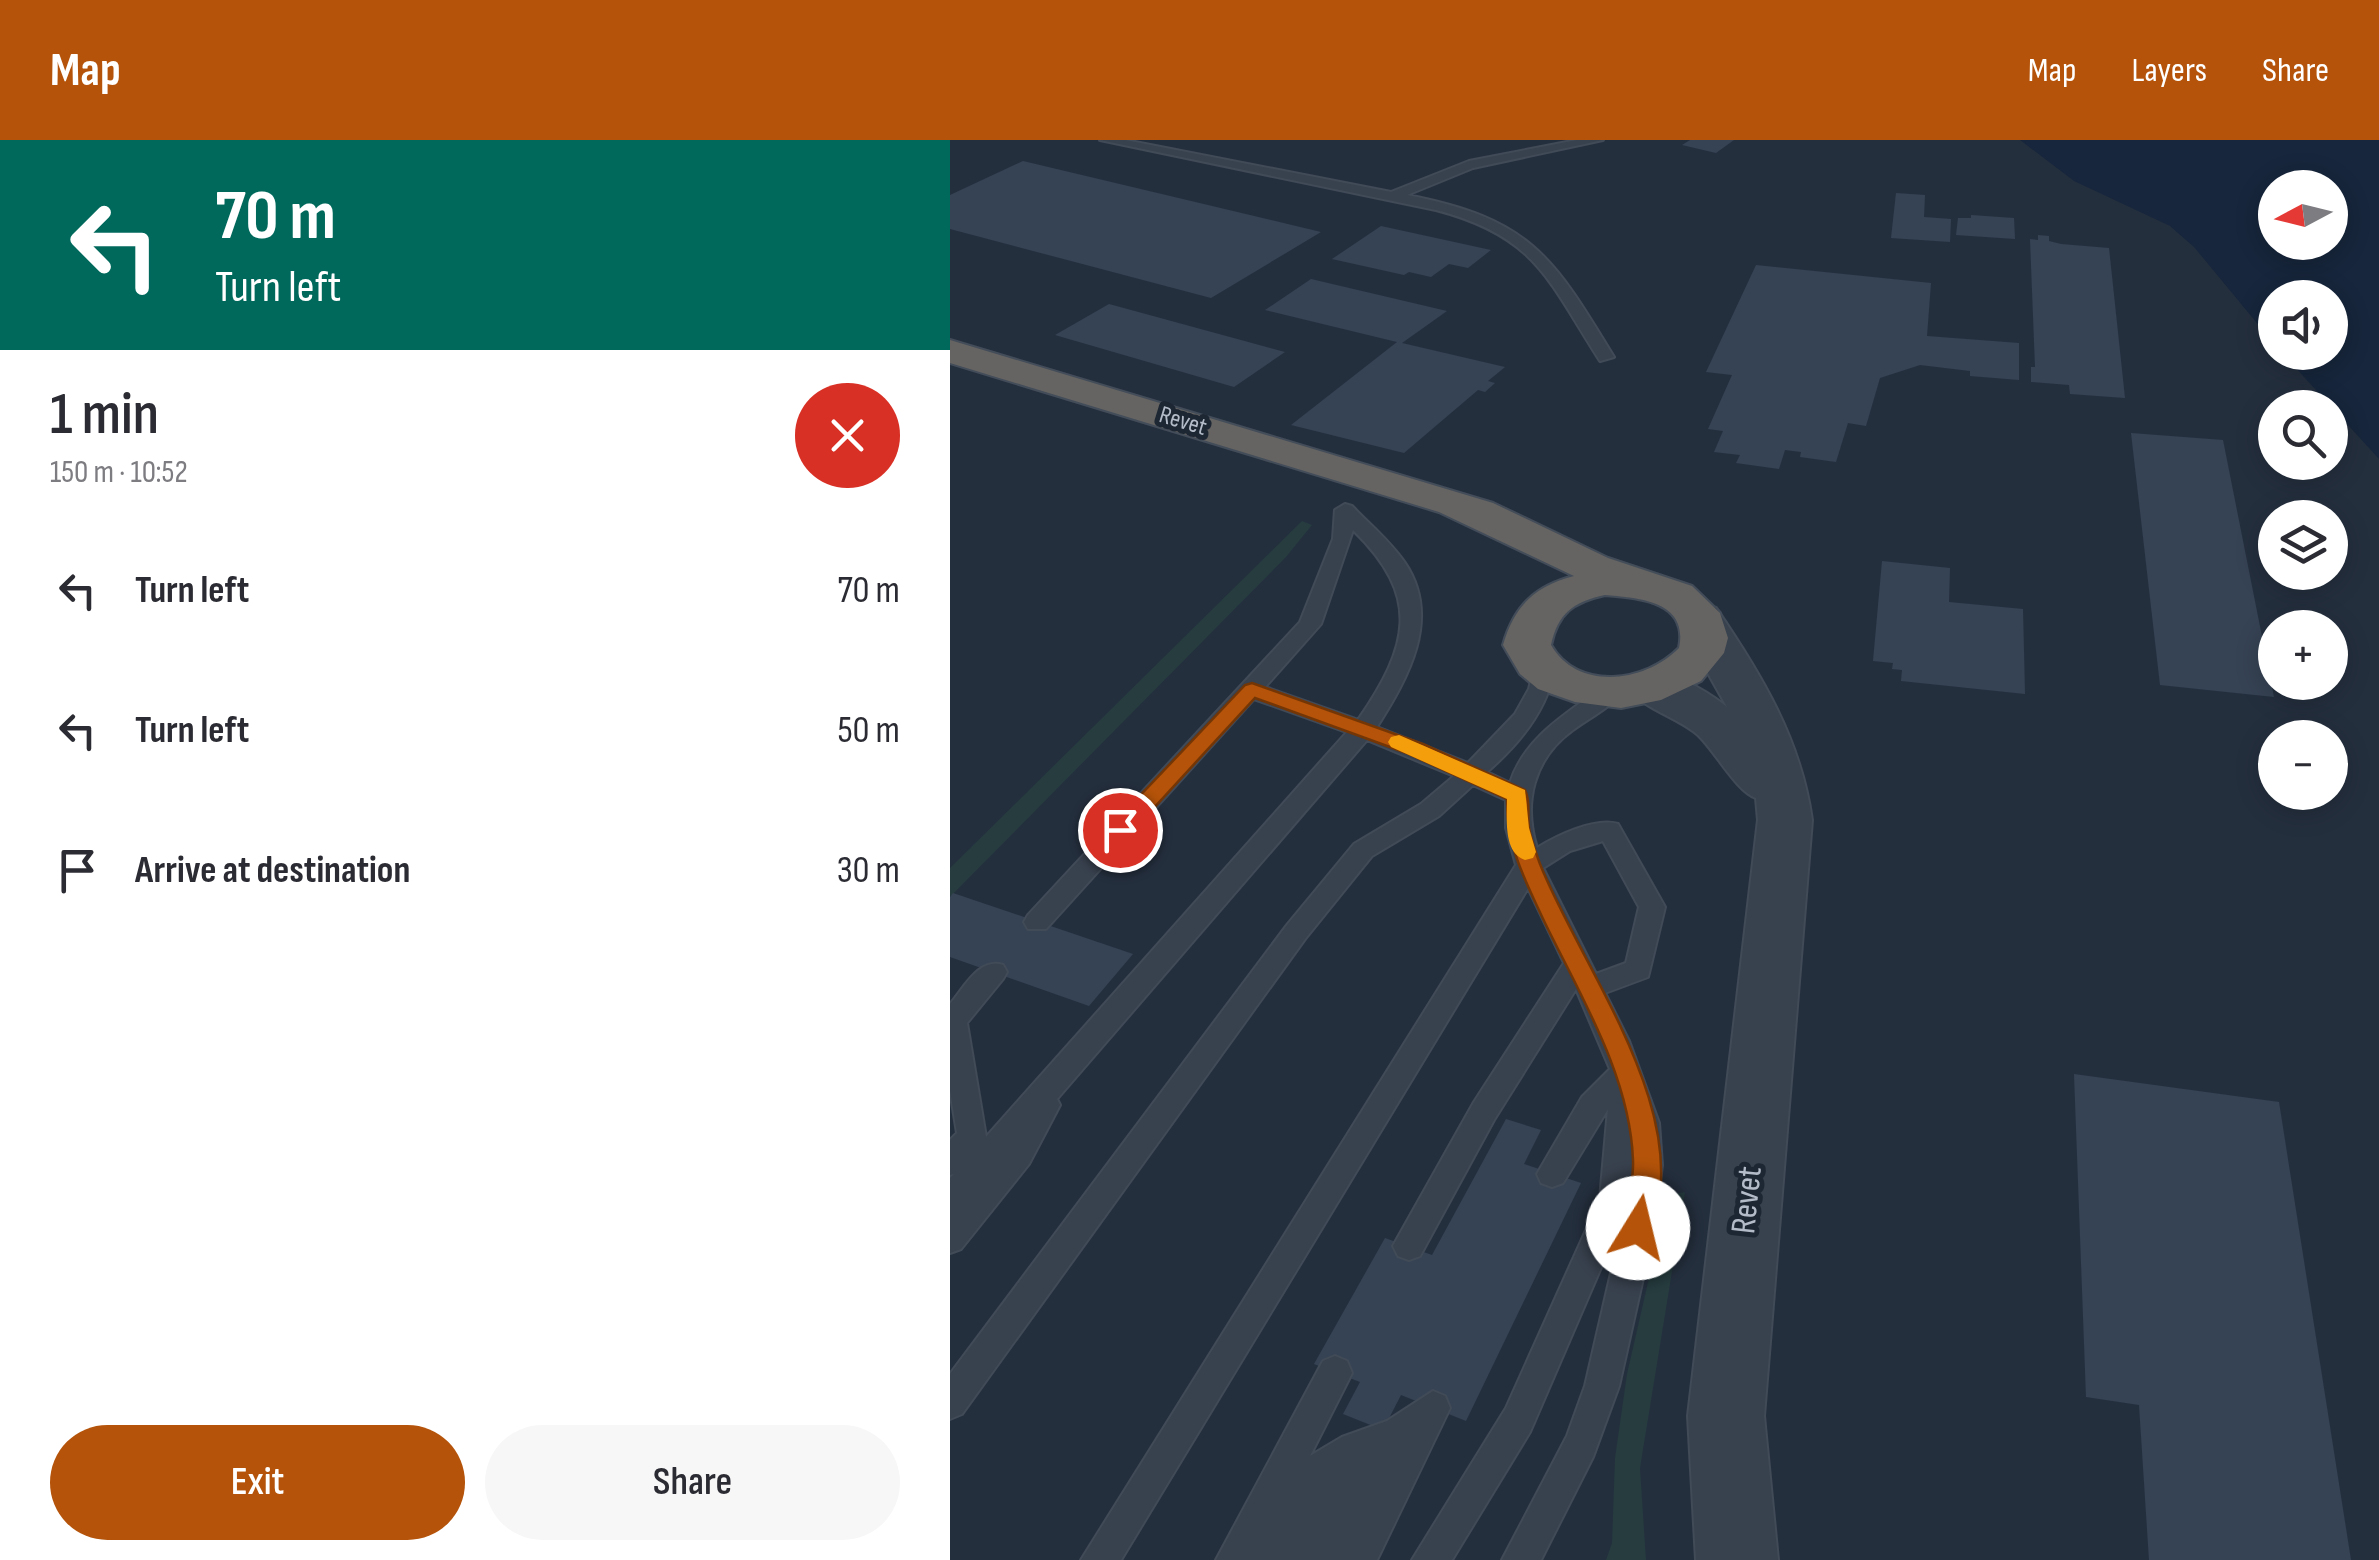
<!DOCTYPE html>
<meta charset="utf-8">
<style>
body{margin:0;font-family:"Sofia Sans Condensed",sans-serif;background:#f7f7f7;color:#2b2b33;height:100vh;display:flex;flex-direction:column;font-size:38px;white-space:nowrap}
*{box-sizing:border-box;margin:0}
p{font-size:32px;color:#7c7c81}
.icon{flex:none;width:55px;height:55px;fill:none;stroke:currentColor;stroke-width:2;stroke-linecap:round;stroke-linejoin:round}
.map{position:relative;flex:1;overflow:hidden}
.details{display:flex;flex-direction:column;background:#fff;width:950px}
.details>*{flex:none}
.top-card{background:#00695c;color:#fff;overflow:hidden}
.needle{width:65px;rotate:263deg}
.buttons{position:absolute;left:1308px;top:30px;display:grid;gap:20px}
.buttons a{display:grid;place-items:center;width:90px;height:90px;border-radius:50%;background:#fff;box-shadow:0 5px 25px #0003;font-size:50px}
.pin{position:absolute;display:grid;place-items:center;width:85px;height:85px;color:#fff;margin:-42px;border:5px solid #fff;border-radius:50%;box-shadow:0 2px 10px #0007}
.me{position:absolute;width:110px;margin:-55px;rotate:9deg;stroke-linejoin:round;filter:drop-shadow(0 0 8px #0008)}
.turn{display:flex;align-items:center;gap:35px;height:210px;padding:0 50px;font-size:45px}
.turn .icon{width:130px;height:130px;stroke-width:2.5}
.turn b{display:block;font-size:70px;line-height:85px}
.round{display:grid;place-items:center;flex:none;width:105px;height:105px;border-radius:52px;background:#f7f7f7}
.head{display:flex;align-items:center;justify-content:space-between;height:170px;padding:0 50px}
h1{font-size:60px;font-weight:600;line-height:75px}
.action{display:flex;gap:20px;margin-top:auto;padding:20px 50px}
.action a{flex:1;height:115px;border-radius:60px;background:#b45309;color:#fff;font-size:40px;font-weight:600;line-height:115px;text-align:center}
.action a+a{background:#f7f7f7;color:#2b2b33}
ul{padding:0;list-style:none}
li{display:flex;align-items:center;gap:30px;height:140px;padding:0 50px}
li div{flex:1}
li b{display:block;font-size:38px}
li em{font-style:normal}
header{display:flex;align-items:center;gap:60px;box-sizing:border-box;height:140px;padding:0 50px;background:#b45309;color:#fff}
header strong{font-size:48px}
nav{display:flex;gap:55px;margin-inline-start:auto;font-size:35px}
main{display:flex;flex:1;min-height:0}
.map>svg:first-child{display:block}
.green{fill:#263c3f}
.water{fill:#17263c;fill-rule:evenodd}
.building{fill:#364354}
.lines{fill:none;stroke-linecap:round;stroke-linejoin:round}
.service-casing{stroke:#414a57;stroke-width:4}
.tertiary-casing{stroke:#414a57;stroke-width:4}
.trunk-casing{stroke:#434c59;stroke-width:4}
.service{fill:#38414e;fill-rule:evenodd}
.tertiary{fill:#38414e;fill-rule:evenodd}
.trunk{fill:#656462;fill-rule:evenodd}
.route{fill:#b45309;stroke:#753606;stroke-width:2.5}
.slow{fill:#f59e0b}
.labels{text-anchor:middle;dominant-baseline:central;stroke-width:10;stroke-linejoin:round;paint-order:stroke}
.far-street-label{font-size:25px;fill:#b4bcc9;stroke:#1d2633}
.near-street-label{font-size:35px;fill:#b4bcc9;stroke:#1d2633}
</style>
<header>
<strong>Map</strong>
<nav><a>Map</a><a>Layers</a><a>Share</a></nav>
</header>
<main>
<section class="details">
<div class="top-card">
<div class="turn"><svg class="icon" aria-label="left" viewBox="0 0 24 24"><path d="M17 20v-9H6M10 6l-5 5 5 5"/></svg><div><b>70 m</b>Turn left</div></div>
</div>
<div class="head"><div><h1>1 min</h1><p>150 m · 10:52</p></div><a class="round" style="background:#d93025;color:#fff"><svg class="icon" aria-label="close" viewBox="0 0 24 24"><path d="M6 6l12 12M18 6L6 18"/></svg></a></div>
<ul>
<li><svg class="icon" aria-label="left" viewBox="0 0 24 24"><path d="M17 20v-9H6M10 6l-5 5 5 5"/></svg><div><b>Turn left</b></div><em>70 m</em></li>
<li><svg class="icon" aria-label="left" viewBox="0 0 24 24"><path d="M17 20v-9H6M10 6l-5 5 5 5"/></svg><div><b>Turn left</b></div><em>50 m</em></li>
<li><svg class="icon" aria-label="arrive" viewBox="0 0 24 24"><path d="M6 21V4h12l-3 4 3 4H6"/></svg><div><b>Arrive at destination</b></div><em>30 m</em></li>
</ul>
<div class="action"><a>Exit</a><a>Share</a></div>
</section>
<div class="map">
<svg width="1429" height="1420" viewBox="0 0 1429 1420">
<rect width="100%" height="100%" fill="#242f3e"/>
<!-- green -->
<path class="green" d="M352,381l10,4 -26,32 -336,340v-29z
M735,1052l-45,276 6,92h-40l6,-17 3,-85 12,-84 41,-179z"/>
<!-- water -->
<path class="water" d="M1070,0h359v319l-97,-106 48,-1v-54h-55v47l-81,-98 -24,-21 -96,-45zM1325,48h55v54h-55z"/>
<!-- building -->
<path class="building" d="M740,0h44l-18,13 -34,-8z
M73,21l298,71 -110,66 -261,-69v-34z
M946,53l29,2 -1,22 27,2 -1,23 -59,-4z
M1021,75l43,3 1,21 -59,-4 2,-17h13z
M431,86l110,24 -23,18 -19,-4 -18,13 -22,-5 -5,3 -72,-16z
M1088,95l11,1v5l12,3 48,4 16,150 -55,-4 -1,-9 -38,-3v-15h4l-5,-128 8,1z
M806,125l175,18 -4,53 92,7v37l-49,-4v-5l-50,-6 -40,13 -14,48 -18,-3 -12,39 -36,-5 1,-5 -16,-2 -6,19 -43,-6 4,-8 -26,-3 9,-21 -15,-2 24,-54 -26,-3z
M361,139l136,32 -45,32 103,24 -17,14 7,2 -10,9 -7,-2 -74,63 -113,-28 106,-83 -132,-32z
M159,164l176,48 -51,35 -179,-52z
M1181,293l92,7 51,257 -114,-12z
M932,421l68,7 -1,34 74,7 2,85 -124,-13 1,-11 -10,-1 1,-6 -20,-2z
M3,753l180,61 -44,52 -139,-49v-60z
M1124,934l205,28 72,458h-202l-10,-155 -53,-8z
M556,979l35,11 -17,34 57,19 -115,238 -65,-26 -18,35 -40,-16 17,-32 -46,-18 71,-126 47,17z"/>
<g class="lines">
<!-- service casing -->
<g class="service-casing">
<path id="service" d="M150,0h25l266,52 78,-31 108,-21h26l-130,28 -66,27c123,24 145,60 207,162l-14,4c-52,-81 -64,-125 -164,-151z
M395,364l7,2c18,19 38,35 53,57 37,55 3,115 -28,164l91,36 47,-49 14,-25 6,-25h16l3,5c-6,41 -36,76 -67,103l23,11c14,-45 57,-70 93,-96l8,-2 11,7c-12,16 -33,26 -49,38 -40,29 -50,73 -36,118 19,-12 58,-31 81,-24l47,83 -17,70 -43,16 24,48 30,82 3,42 -8,64 -35,157 -26,71 -52,103h-39l65,-124 18,-50 40,-174 -95,220 -78,128h-40l94,-152 94,-209 8,-90 -45,74 -11,4 -11,-4 -4,-9 45,-77 28,-28 -34,-80 -82,131 -74,136 -11,4 -11,-4 -5,-10 81,-144 90,-139 -36,-75 -407,672h-40l435,-695 -10,-37v-28l-33,-15 -34,31 -67,40 -67,83 -343,475 -12,5v-45l337,-449 67,-81 67,-40 33,-28 -87,-36 -310,359 3,6 -31,59 -68,85 -11,4v-75l4,-4 -4,1v-35l7,-7 -7,-43v-86c14,-16 29,-47 53,-39l4,7 -4,7 -36,44 19,114 361,-405 -93,-33 -208,230h-18l-4,-7 4,-7 272,-293 33,-83 2,-29zM403,390c69,67 56,116 5,190l-93,-33 56,-63zM653,701l36,66 -13,56 -30,11 -53,-106 27,-17z
M385,1216l12,5 5,12 -42,83 32,-19 45,-16 46,-30 12,5 5,12 -73,152h-161l107,-199z"/>
</g>
<!-- tertiary casing -->
<g class="tertiary-casing">
<path id="tertiary" d="M750,464l16,4c45,66 85,132 96,212l-48,596 14,144h-82l-8,-144 70,-596 -2,-22c-19,-6 -41,-47 -58,-63 -20,-18 -56,-26 -70,-48l7,-11c32,-9 66,11 92,31l-50,-89 7,-10z"/>
</g>
<!-- trunk casing -->
<g class="trunk-casing">
<path id="trunk" d="M0,200l543,163 115,55 84,28 28,27 8,25 -4,15 -23,28 -40,19 -40,8 -46,-6 -37,-13 -18,-15 -17,-29c11,-39 32,-59 71,-69l-135,-64 -489,-149zM655,455c34,3 84,6 74,53 -33,34 -101,44 -128,-3 7,-32 22,-43 54,-50z"/>
</g>
<!-- service -->
<use href="#service" class="service"/>
<!-- tertiary -->
<use href="#tertiary" class="tertiary"/>
<!-- trunk -->
<use href="#trunk" class="trunk"/>
</g>
<!-- route -->
<path class="route" d="M302,543l171,61 102,46c6,12 2,25 4,38 2,11 7,25 11,36 42,106 161,256 108,374l-10,3 -11,-3 -4,-10c4,-21 11,-46 10,-68 -3,-84 -52,-163 -88,-237 -19,-41 -39,-77 -38,-124l-98,-45 -154,-56 -127,138h-15l-4,-6 4,-6 132,-139z"/>
<!-- slow -->
<path class="slow" d="M449,595l126,55 4,38 7,24 -3,6 -8,2c-22,-7 -18,-42 -18,-61l-116,-52 -3,-5 3,-5z"/>
<g class="labels">
<!-- far-street labels -->
<g class="far-street-label">
<text transform="translate(233 281) rotate(17)">Revet</text>
</g>
<!-- near-street labels -->
<g class="near-street-label">
<text transform="translate(797 1060) rotate(-84)">Revet</text>
</g>
</g>
</svg>
<div class="buttons">
<a><svg class="needle" viewBox="-14 -14 28 28"><path d="M0-13l5 13h-10z" fill="#e53935"/><path d="M0 13l5-13h-10z" fill="#7c7c81"/></svg></a>
<a><svg class="icon" aria-label="sound" viewBox="0 0 24 24"><path d="M4 9h4l5-4v14l-5-4H4zM17 9q2 3 0 6"/></svg></a>
<a><svg class="icon" aria-label="search" viewBox="0 0 24 24"><circle cx="10" cy="10" r="6"/><path d="M15 15l6 6"/></svg></a>
<a><svg class="icon" aria-label="layers" viewBox="0 0 24 24"><path d="M12 4l9 5-9 5-9-5zM3 14l9 5 9-5"/></svg></a>
<a>+</a>
<a>−</a>
</div>
<div class="pin" style="left:170px;top:690px;background:#d93025"><svg class="icon" aria-label="arrive" viewBox="0 0 24 24"><path d="M6 21V4h12l-3 4 3 4H6"/></svg></div>
<svg class="me" style="left:688px;top:1088px" viewBox="-20 -20 40 40"><circle r="19" fill="#fff"/><path d="M0-13L10 11 0 6-10 11z" fill="#b45309"/></svg>
</div>
</main>
